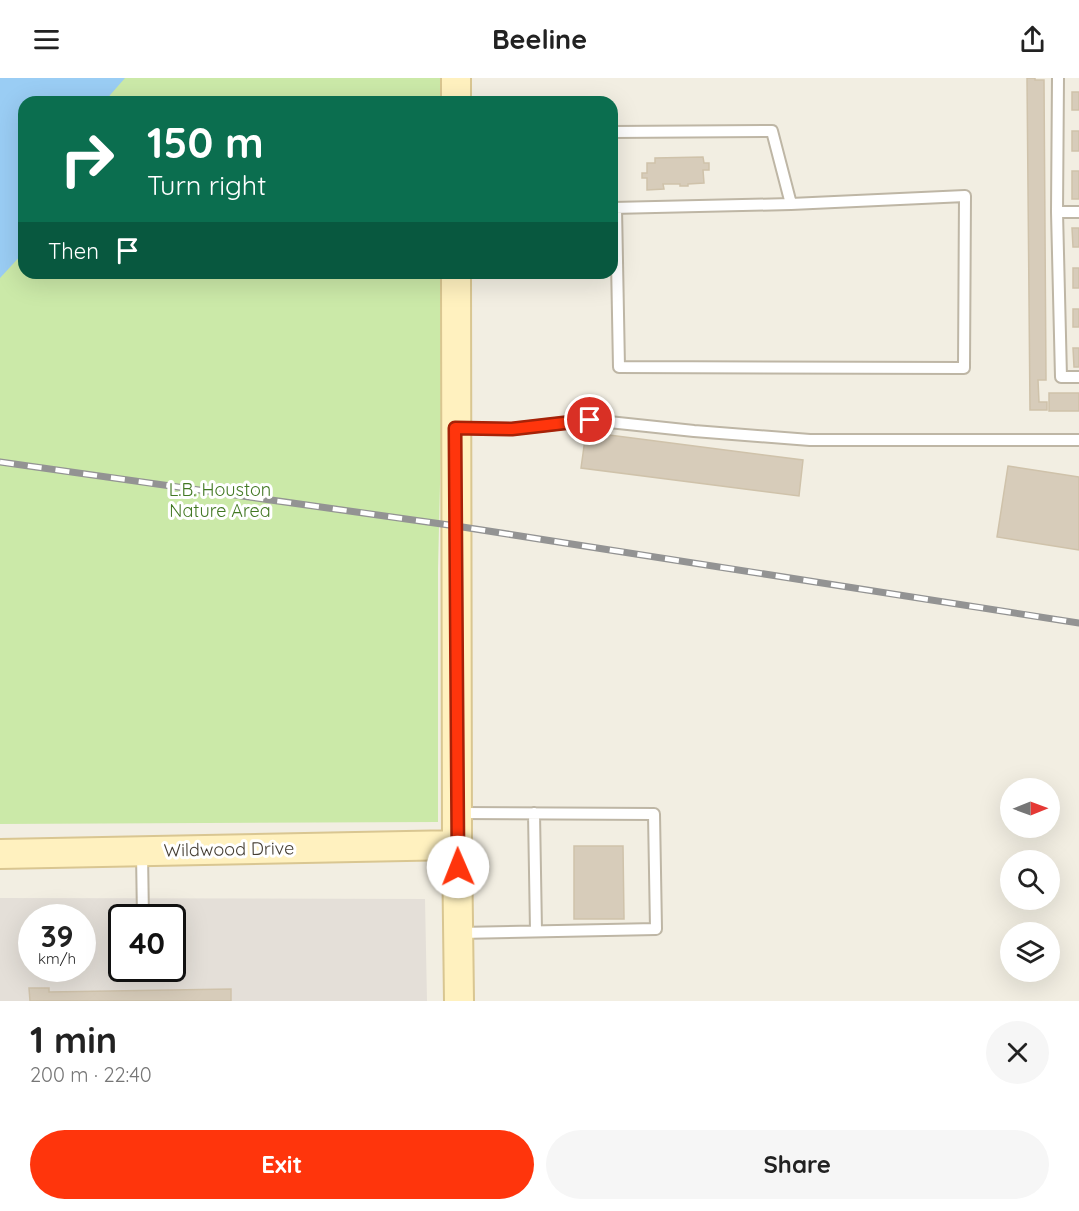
<!DOCTYPE html>
<meta charset="utf-8">
<style>
body{margin:0;font-family:Quicksand,sans-serif;background:#f6f6f6;color:#222;height:100vh;display:flex;flex-direction:column;font-size:22px;white-space:nowrap}
*{box-sizing:border-box;margin:0}
p{font-size:20px;color:#767676}
.icon{flex:none;width:33px;height:33px;fill:none;stroke:currentColor;stroke-width:2;stroke-linecap:round;stroke-linejoin:round}
.map{position:relative;height:923px;overflow:hidden}
.side{display:flex;flex-direction:column;background:#fff;flex:1}
.side>*{flex:none}
.guide{position:absolute;left:18px;top:18px;width:600px;height:183px;border-radius:18px;box-shadow:0 6px 24px #0002;background:#0b6e4f;color:#fff;overflow:hidden}
.needle{width:39px;rotate:89deg}
.buttons{position:absolute;left:1000px;top:700px;display:grid;gap:12px}
.buttons a{display:grid;place-items:center;width:60px;height:60px;border-radius:50%;background:#fff;box-shadow:0 6px 24px #0002;font-size:30px}
.speed{position:absolute;left:18px;top:826px;display:flex;gap:12px;font-size:30px;font-weight:700;text-align:center}
.speed>*{display:grid;place-content:center;width:78px;height:78px;border-radius:50%;background:#fff;box-shadow:0 6px 24px #0002;line-height:1}
.speed small{font-size:15px;font-weight:400}
.speed .limit{border:3px solid #111;border-radius:9px;background:#fff;color:#111}
.pin{position:absolute;display:grid;place-items:center;width:51px;height:51px;color:#fff;margin:-26px;border:3px solid #fff;border-radius:50%;box-shadow:0 2px 6px #0007}
.me{position:absolute;width:66px;margin:-33px;rotate:359deg;stroke-linejoin:round;filter:drop-shadow(0 0 4px #0008)}
.turn{display:flex;align-items:center;gap:21px;height:126px;padding:0 30px;font-size:27px}
.turn .icon{width:78px;height:78px;stroke-width:2.5}
.turn b{display:block;font-size:42px;line-height:51px}
.then{display:flex;align-items:center;height:57px;padding:0 30px;background:#0003;gap:12px;font-size:22px}
.round{display:grid;place-items:center;flex:none;width:63px;height:63px;border-radius:32px;background:#f6f6f6}
.overview{display:flex;align-items:center;justify-content:space-between;height:102px;padding:0 30px}
h1{font-size:36px;font-weight:700;line-height:45px}
.cta{display:flex;gap:12px;margin-top:auto;padding:12px 30px}
.cta a{flex:1;height:69px;border-radius:36px;background:#ff350c;color:#fff;font-size:24px;font-weight:700;line-height:69px;text-align:center}
.cta a+a{background:#f6f6f6;color:#222}
header{display:flex;justify-content:space-between;align-items:center;height:78px;padding:0 30px;background:#fff;font-size:27px;font-weight:700}
.map>svg:first-child{display:block}
.industrial{fill:#e4dfd8;fill-rule:evenodd}
.green{fill:#cbe9a8}
.water{fill:#9acdf4}
.building{fill:#d7ccba;stroke:#cfc2aa;stroke-width:1.5}
.lines{fill:none;stroke-linecap:round;stroke-linejoin:round}
.lane-casing{stroke:#beb6a5;stroke-width:14}
.secondary-casing{stroke:#d9c691;stroke-width:32}
.lane{stroke:#fff;stroke-width:10}
.secondary{stroke:#fff1bf;stroke-width:28}
.rail-casing{stroke:#939393;stroke-width:7}
.rail{stroke:#fff;stroke-width:4.5;stroke-dasharray:14;stroke-linecap:butt}
.route-casing{stroke:#a62208;stroke-width:15}
.route{stroke:#ff350c;stroke-width:10}
.labels{text-anchor:middle;dominant-baseline:central;stroke-width:6;stroke-linejoin:round;paint-order:stroke}
.park-label{font-size:18px;fill:#427823;stroke:#fff}
.street-label{font-size:18px;fill:#443d32;stroke:#fff}
</style>
<header><svg class="icon" aria-label="menu" viewBox="0 0 24 24"><path d="M4 6h16M4 12h16M4 18h16"/></svg>Beeline<svg class="icon" aria-label="share" viewBox="0 0 24 24"><path d="M12 15V3M7 8l5-5 5 5M5 13v7h14v-7"/></svg></header>
<div class="map">
<svg width="1079" height="923" viewBox="0 0 1079 923">
<rect width="100%" height="100%" fill="#f2eee2"/>
<!-- industrial -->
<path class="industrial" d="M0,820l425,1 2,102h-427zM32,840h50v51h-50zM122,840h50v51h-50z"/>
<!-- green -->
<path class="green" d="M0,0h444l-1,24h-419v171h418l-1,169 -3,127v253l-438,2z"/>
<!-- water -->
<path class="water" d="M0,0h125l-21,24h-80v150l-24,26z"/>
<!-- building -->
<path class="building" d="M1027,0h8v2h9l2,300h-8l1,22h8v8h-17z
M1072,14h7v18h-7z
M1072,53h7v20h-7z
M703,79l1,6h5v7h-6l1,13 -16,1v2h-8v-2h-17l1,5 -17,1v-12h-5v-5h5v-10h8v-5z
M1072,93h7v28h-7z
M1072,150h7v19h-6z
M1073,190h6v20h-6z
M1073,231h6v18h-6z
M1073,270h6v19h-5z
M1049,315h30v18h-30z
M586,354l217,28 -4,36 -218,-28z
M1008,388l71,11v73l-82,-13z
M574,768h49l1,73h-50z
M29,910h20v4l182,-3v12h-201z"/>
<g class="lines">
<!-- lane casing -->
<g class="lane-casing">
<path id="lane" d="M1058,0l-1,134 4,165h18
M612,54l160,-1 19,73
M612,130l179,-4 174,-8 -1,172 -345,-1 -3,-159
M1057,134h22
M457,350l55,1 78,-9 104,11 116,9h269
M534,735l2,118
M142,776l1,64
M459,855l197,-4 -2,-115 -195,-1"/>
</g>
<!-- secondary casing -->
<g class="secondary-casing">
<path id="secondary" d="M456,24v-24
M456,195l1,572 2,156
M0,776l457,-9"/>
</g>
<!-- lane -->
<use href="#lane" class="lane"/>
<!-- secondary -->
<use href="#secondary" class="secondary"/>
<!-- rail casing -->
<g class="rail-casing">
<path id="rail" d="M0,384l456,64 623,97"/>
</g>
<!-- rail -->
<use href="#rail" class="rail"/>
</g>
<g class="lines">
<!-- route casing -->
<g class="route-casing">
<path id="route" d="M458,789l-3,-439 57,1 78,-9"/>
</g>
<!-- route -->
<use href="#route" class="route"/>
</g>
<g class="labels">
<!-- park labels -->
<g class="park-label">
<text x="220" y="411">L.B. Houston<tspan x="220" dy="21">Nature Area</tspan></text>
</g>
<!-- street labels -->
<g class="street-label">
<text transform="translate(229 771) rotate(-1)">Wildwood Drive</text>
</g>
</g>
</svg>
<div class="buttons">
<a><svg class="needle" viewBox="-14 -14 28 28"><path d="M0-13l5 13h-10z" fill="#e53935"/><path d="M0 13l5-13h-10z" fill="#767676"/></svg></a>
<a><svg class="icon" aria-label="search" viewBox="0 0 24 24"><circle cx="10" cy="10" r="6"/><path d="M15 15l6 6"/></svg></a>
<a><svg class="icon" aria-label="layers" viewBox="0 0 24 24"><path d="M12 4l9 5-9 5-9-5zM3 14l9 5 9-5"/></svg></a>
</div>
<div class="speed"><div>39<small>km/h</small></div><div class="limit">40</div></div>
<div class="pin" style="left:590px;top:342px;background:#d93025"><svg class="icon" aria-label="arrive" viewBox="0 0 24 24"><path d="M6 21V4h12l-3 4 3 4H6"/></svg></div>
<svg class="me" style="left:458px;top:789px" viewBox="-20 -20 40 40"><circle r="19" fill="#fff"/><path d="M0-13L10 11 0 6-10 11z" fill="#ff350c"/></svg>
<div class="guide">
<div class="turn"><svg class="icon" aria-label="right" viewBox="0 0 24 24"><path d="M7 20v-9h11M14 6l5 5-5 5"/></svg><div><b>150 m</b>Turn right</div></div>
<div class="then">Then<svg class="icon" aria-label="arrive" viewBox="0 0 24 24"><path d="M6 21V4h12l-3 4 3 4H6"/></svg></div>
</div>
</div>
<section class="side">
<div class="overview"><div><h1>1 min</h1><p>200 m · 22:40</p></div><a class="round"><svg class="icon" aria-label="close" viewBox="0 0 24 24"><path d="M6 6l12 12M18 6L6 18"/></svg></a></div>
<div class="cta"><a>Exit</a><a>Share</a></div>
</section>
